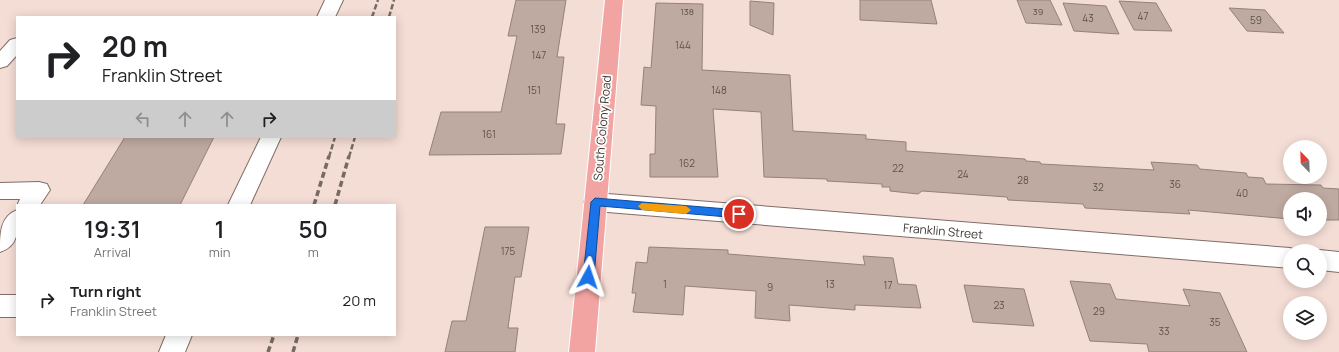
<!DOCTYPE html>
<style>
body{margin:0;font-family:Manrope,sans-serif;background:#f6f6f6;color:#202124;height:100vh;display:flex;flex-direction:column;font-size:15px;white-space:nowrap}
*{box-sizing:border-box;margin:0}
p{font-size:13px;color:#757577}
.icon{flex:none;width:22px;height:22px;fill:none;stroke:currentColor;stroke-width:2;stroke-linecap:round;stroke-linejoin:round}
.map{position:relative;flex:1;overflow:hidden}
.drawer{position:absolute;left:16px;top:204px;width:380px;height:132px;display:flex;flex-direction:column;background:#fff;border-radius:0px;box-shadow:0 2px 10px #0003}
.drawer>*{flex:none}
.guide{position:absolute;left:16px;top:16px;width:380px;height:122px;border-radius:0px;box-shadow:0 2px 10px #0003;background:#fff;color:#202124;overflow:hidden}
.needle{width:26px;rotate:337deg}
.buttons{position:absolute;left:1283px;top:140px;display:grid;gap:8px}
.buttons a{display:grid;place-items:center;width:44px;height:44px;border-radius:50%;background:#fff;box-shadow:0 2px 10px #0003;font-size:20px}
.pin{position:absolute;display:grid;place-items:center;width:34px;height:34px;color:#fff;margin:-17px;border:2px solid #fff;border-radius:50%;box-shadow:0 1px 4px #0007}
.me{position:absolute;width:44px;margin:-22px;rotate:5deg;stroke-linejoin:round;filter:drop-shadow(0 0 3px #0008)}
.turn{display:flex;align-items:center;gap:14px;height:84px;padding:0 20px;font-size:18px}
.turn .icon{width:52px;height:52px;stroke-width:2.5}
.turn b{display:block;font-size:28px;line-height:34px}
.lanes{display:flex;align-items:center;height:38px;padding:0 20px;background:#0003;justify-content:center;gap:20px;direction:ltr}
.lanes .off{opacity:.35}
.eta{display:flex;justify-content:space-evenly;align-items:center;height:68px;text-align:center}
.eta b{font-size:24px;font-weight:600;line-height:28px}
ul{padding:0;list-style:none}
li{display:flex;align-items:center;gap:12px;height:56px;padding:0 20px}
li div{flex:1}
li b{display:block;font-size:15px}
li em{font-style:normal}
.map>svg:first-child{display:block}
.building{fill:#bfaaa1;stroke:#958179}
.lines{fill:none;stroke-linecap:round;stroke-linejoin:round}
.minor-casing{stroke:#816d66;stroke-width:2}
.major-casing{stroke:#fff;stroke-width:2}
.minor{fill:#fff;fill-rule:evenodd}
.major{fill:#f1a4a2;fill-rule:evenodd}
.rail-far1{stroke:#776a65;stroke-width:2.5;stroke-dasharray:5.5 2.5;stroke-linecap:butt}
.rail{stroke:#776a65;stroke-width:3.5;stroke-dasharray:6 3.5;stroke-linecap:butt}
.route{fill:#1a73e8;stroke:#114b97}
.slow{fill:#f59e0b}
.labels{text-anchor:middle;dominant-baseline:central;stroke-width:3.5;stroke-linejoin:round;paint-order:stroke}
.far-number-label{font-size:9px;fill:#5e524d}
.number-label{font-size:10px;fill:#5e524d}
.street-label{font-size:12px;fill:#3d3531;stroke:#fff}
</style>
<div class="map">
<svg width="1339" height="352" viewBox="0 0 1339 352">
<rect width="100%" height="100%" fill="#f4ddd5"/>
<!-- building -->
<path class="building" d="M516,0h50l-9,57h7l-8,67h9l-4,30 -132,1 12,-43h60l16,-76h-9z
M860,0h71l6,24 -77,-4z
M1017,0h33l12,25 -36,-2z
M750,1l24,2 -1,32 -23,-10z
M1119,1l37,2 16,28 -38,-1z
M656,3l47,1 -1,66 88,5 3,56 73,4v4l40,3v9l119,8 1,2 14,1 1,2 113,6 -3,-8 46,3 3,4 46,4 2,4 15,1 3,6 55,1 2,3 16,1v31h-19v-21h-30v20l-102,-9 2,4 -105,-6 -2,-4 -75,-4 -1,-3 -85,-6 -4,3 -28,-3v-4h-8v-3l-55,-3v-2l-63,-2 -3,-65 -48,-3 5,68h-68v-23h5l1,-48 -15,-1 3,-38 7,1z
M1063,3l43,3 13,28 -45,-3z
M1229,8l36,2 19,23 -37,-2z
M125,137h89l-34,68h-97z
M485,227h44l-8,50h-6l-7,51h10l-3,24h-70l7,-31h14z
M649,247l79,3v4l137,11 -2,-9 30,2 5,26 18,1 5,23 -66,-3v5l-66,-5 1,16 -35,-3 1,-27 -71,-5 -2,29 -50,-3 3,-19h-4l4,-31 11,1z
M1070,281l40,3 6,15 74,7 -7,-17 37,4 27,59h-98l-2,-8 -57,-3z
M964,285l60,4 10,37 -61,-4z"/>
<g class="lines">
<!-- minor casing -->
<g class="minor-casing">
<path id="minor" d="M325,0h18l-8,17h-18z
M17,38v17l-10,11 -7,2v-17l10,-11z
M261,137h20l-31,68h-22z
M39,182l8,2 3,6 -10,15 -23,1 3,-7h-20v-16z
M595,193l695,55 9,3h-9v17l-695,-57 -8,-3 -3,-6 3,-6z
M17,210c0,18 4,35 -17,42 0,-19 0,-35 17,-42z
M1320,250l19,2v20l-19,-2v-19h-3z
M0,295h17v22h-17z
M166,335h26l-7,17h-26z"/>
</g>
<!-- major casing -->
<g class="major-casing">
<path id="major" d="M605,0h18l-28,352h-26z"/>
</g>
<!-- minor -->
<use href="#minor" class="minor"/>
<!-- major -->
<use href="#major" class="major"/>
<!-- rail-far1 -->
<path class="rail-far1" d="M372,17l6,-17
M389,17l5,-17
M329,157l6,-20
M349,157l6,-20"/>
<!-- rail -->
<path class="rail" d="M314,205l15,-49
M335,205l14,-49
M268,352l6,-17
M293,352l5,-17"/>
</g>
<!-- route -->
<path class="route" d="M595,198l144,12 4,4 -4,4 -139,-12 -6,71 -6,4 -5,-4 8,-75z"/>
<!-- slow -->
<path class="slow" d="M642,203l44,3 5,4 -5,4 -44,-4 -4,-4z"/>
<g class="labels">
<!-- far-number labels -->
<g class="far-number-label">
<text x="687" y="11">138</text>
<text x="1038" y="11">39</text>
</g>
<!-- number labels -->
<g class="number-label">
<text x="1143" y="16">47</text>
<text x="1088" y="18">43</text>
<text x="1256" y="20">59</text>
<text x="538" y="29">139</text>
<text x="683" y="45">144</text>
<text x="539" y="55">147</text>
<text x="534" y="90">151</text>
<text x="719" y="90">148</text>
<text x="489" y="134">161</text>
<text x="687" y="163">162</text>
<text x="898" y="168">22</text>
<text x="963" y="174">24</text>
<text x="1023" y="180">28</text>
<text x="1175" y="184">36</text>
<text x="1098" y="187">32</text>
<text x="1242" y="193">40</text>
<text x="508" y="251">175</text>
<text x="665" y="284">1</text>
<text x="830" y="284">13</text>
<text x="888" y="285">17</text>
<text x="770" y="287">9</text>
<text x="999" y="305">23</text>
<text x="1099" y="311">29</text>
<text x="1215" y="322">35</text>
<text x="1164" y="331">33</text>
</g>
<!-- street labels -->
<g class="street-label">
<text transform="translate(602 128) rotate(-85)">South Colony Road</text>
<text transform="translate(943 231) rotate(5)">Franklin Street</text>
</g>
</g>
</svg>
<div class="buttons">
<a><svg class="needle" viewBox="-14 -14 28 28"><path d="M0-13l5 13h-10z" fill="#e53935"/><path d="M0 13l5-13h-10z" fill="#757577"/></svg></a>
<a><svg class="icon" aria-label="sound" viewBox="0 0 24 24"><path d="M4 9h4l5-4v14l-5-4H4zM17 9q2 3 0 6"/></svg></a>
<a><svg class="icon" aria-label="search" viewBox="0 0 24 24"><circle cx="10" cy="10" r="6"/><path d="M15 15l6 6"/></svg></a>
<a><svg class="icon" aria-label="layers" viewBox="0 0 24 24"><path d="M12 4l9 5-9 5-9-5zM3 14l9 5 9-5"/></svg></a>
</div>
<div class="pin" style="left:739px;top:214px;background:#d93025"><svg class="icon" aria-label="arrive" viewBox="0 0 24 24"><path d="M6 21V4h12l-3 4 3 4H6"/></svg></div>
<svg class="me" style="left:588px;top:277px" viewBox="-20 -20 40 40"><path d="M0-17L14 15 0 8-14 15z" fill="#1a73e8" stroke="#fff" stroke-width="4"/></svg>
<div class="guide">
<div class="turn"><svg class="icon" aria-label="right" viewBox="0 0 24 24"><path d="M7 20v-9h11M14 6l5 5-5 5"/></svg><div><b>20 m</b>Franklin Street</div></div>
<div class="lanes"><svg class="icon off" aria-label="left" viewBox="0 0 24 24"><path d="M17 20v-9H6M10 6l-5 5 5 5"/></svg><svg class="icon off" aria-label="ahead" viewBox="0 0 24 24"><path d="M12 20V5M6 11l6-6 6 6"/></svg><svg class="icon off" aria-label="ahead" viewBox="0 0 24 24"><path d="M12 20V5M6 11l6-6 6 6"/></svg><svg class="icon" aria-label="right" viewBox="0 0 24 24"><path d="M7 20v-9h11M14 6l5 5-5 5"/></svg></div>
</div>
<section class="drawer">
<div class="eta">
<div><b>19:31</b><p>Arrival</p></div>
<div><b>1</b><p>min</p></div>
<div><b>50</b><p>m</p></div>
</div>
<ul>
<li><svg class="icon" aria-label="right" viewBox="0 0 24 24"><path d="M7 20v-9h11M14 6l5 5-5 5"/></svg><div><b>Turn right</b><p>Franklin Street</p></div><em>20 m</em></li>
</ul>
</section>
</div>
